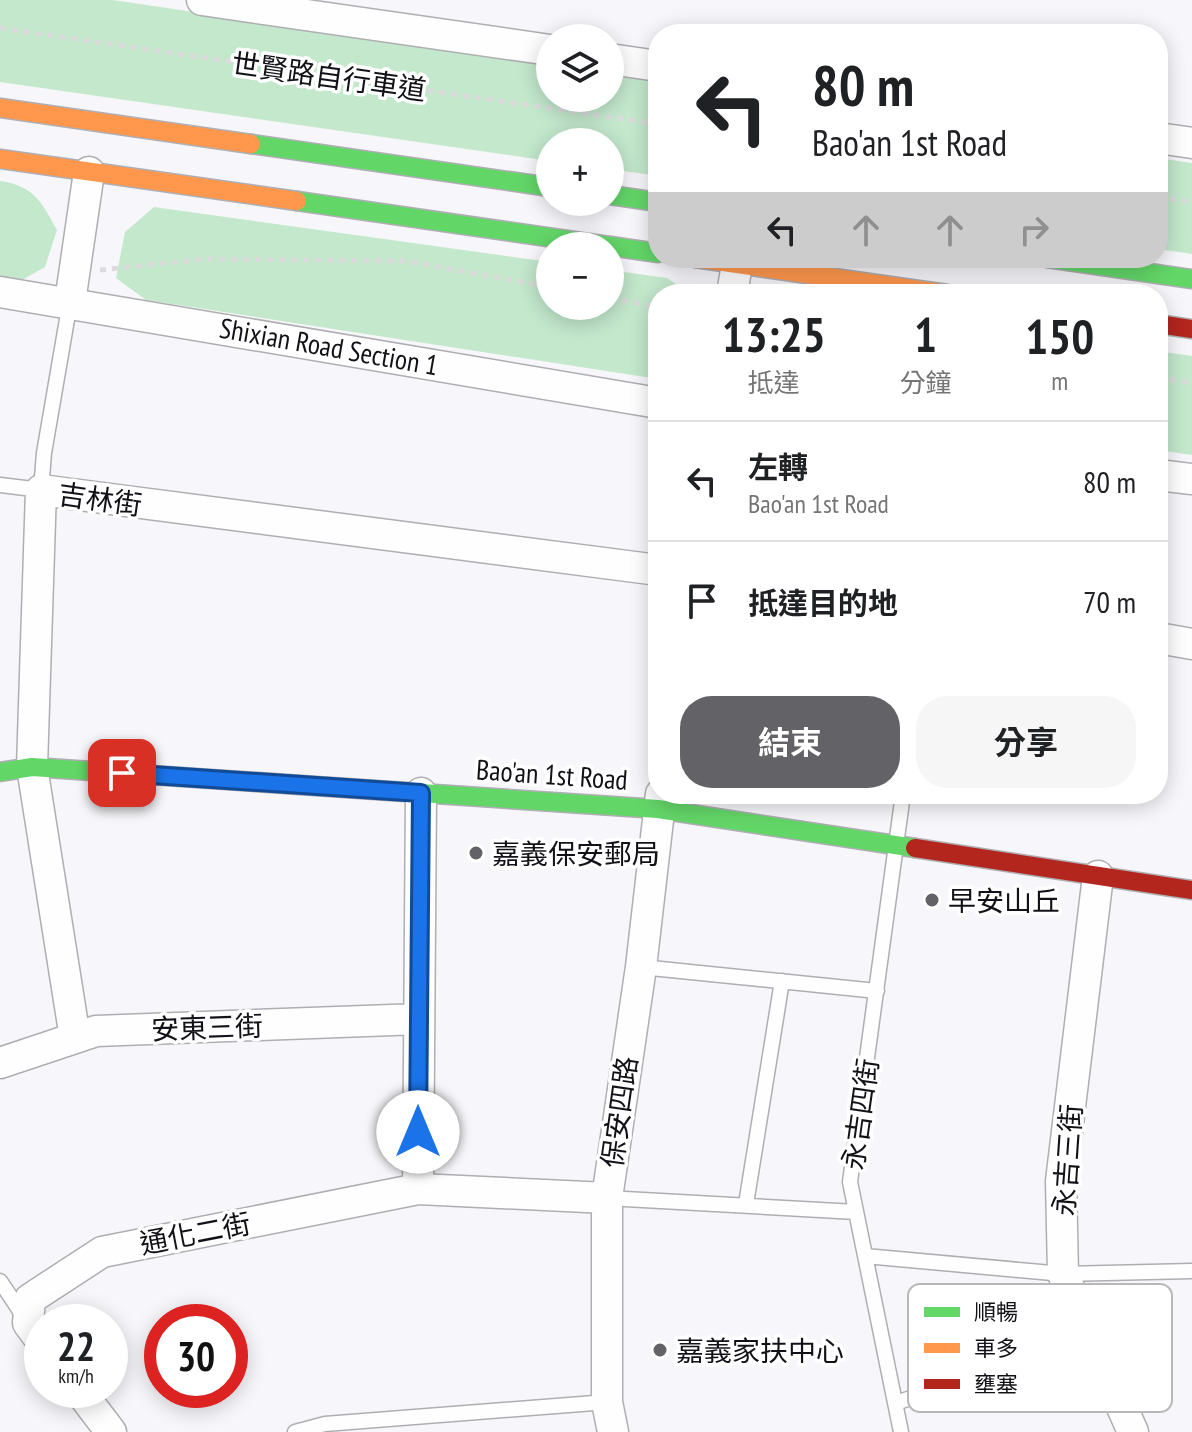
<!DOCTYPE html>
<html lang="zh-TW">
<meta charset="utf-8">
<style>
body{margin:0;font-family:"PT Sans Narrow","Noto Sans TC",sans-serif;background:#f6f6f6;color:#202124;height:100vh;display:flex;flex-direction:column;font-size:30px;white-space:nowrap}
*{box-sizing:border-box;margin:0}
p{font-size:26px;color:#757577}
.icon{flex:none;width:44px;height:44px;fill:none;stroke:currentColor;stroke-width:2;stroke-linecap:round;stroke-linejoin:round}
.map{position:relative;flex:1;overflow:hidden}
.side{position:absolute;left:648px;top:284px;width:520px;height:520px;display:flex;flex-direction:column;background:#fff;border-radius:32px;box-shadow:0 4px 20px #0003}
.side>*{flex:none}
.guide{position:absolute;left:648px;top:24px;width:520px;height:244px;border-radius:32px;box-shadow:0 4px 20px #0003;background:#fff;color:#202124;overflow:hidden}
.buttons{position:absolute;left:536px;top:24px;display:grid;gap:16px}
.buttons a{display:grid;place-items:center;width:88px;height:88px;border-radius:50%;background:#fff;box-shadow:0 4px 20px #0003;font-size:40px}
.speed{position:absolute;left:24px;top:1304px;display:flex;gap:16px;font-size:40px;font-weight:700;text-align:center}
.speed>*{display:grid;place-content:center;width:104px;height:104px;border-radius:50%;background:#fff;box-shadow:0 4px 20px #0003;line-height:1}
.speed small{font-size:20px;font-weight:400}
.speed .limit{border:12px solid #d22;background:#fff;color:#111}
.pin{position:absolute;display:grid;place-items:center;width:68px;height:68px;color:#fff;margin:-34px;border-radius:16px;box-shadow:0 4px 12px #0006}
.me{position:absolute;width:88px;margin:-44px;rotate:0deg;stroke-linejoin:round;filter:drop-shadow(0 0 6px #0008)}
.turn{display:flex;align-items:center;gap:28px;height:168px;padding:0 32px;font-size:36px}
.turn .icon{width:104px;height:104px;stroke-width:2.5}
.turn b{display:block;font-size:56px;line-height:68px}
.lanes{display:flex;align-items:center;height:76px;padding:0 32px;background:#0003;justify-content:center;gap:40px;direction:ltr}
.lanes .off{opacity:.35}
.eta{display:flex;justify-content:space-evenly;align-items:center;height:136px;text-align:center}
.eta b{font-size:48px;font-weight:700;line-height:56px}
.action{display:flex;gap:16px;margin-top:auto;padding:16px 32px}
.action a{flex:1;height:92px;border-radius:32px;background:#626267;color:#fff;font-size:32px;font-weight:700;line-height:92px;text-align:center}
.action a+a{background:#f6f6f6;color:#202124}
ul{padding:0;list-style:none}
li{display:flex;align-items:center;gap:24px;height:120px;padding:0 32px;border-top:2px solid #e0e0e0}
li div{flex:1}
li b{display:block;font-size:30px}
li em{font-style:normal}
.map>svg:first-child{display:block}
.green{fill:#c3e8cc}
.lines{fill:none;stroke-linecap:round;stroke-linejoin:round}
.lane-casing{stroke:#aeaeb3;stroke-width:17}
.street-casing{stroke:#aeaeb3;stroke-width:33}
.fast-casing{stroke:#aeaeb3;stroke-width:21}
.slow-casing{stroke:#aeaeb3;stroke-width:21}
.jam-casing{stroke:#aeaeb3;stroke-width:21}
.path{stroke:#dbdbdc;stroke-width:5;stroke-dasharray:6 6;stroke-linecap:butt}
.lane{stroke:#fefefe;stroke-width:14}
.street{stroke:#fefefe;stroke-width:30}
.fast{stroke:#63d668;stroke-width:18}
.slow{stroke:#ff974d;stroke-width:18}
.jam{stroke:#b3261e;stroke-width:18}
.route-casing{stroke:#114b97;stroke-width:20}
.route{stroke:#1a73e8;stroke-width:14}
.poi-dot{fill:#626267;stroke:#fff;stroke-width:3}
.labels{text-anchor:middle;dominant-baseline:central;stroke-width:7;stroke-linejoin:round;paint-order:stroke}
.street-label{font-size:28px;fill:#111117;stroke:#fff}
.poi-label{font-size:28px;fill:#111117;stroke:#fff;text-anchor:start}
.key{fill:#fff;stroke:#b8b8b9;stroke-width:2}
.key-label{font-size:22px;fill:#111117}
</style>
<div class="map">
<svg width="1192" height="1432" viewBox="0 0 1192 1432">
<rect width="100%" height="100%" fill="#f7f7fb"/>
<!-- green -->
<path class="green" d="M0,0h113l437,65v33h60v-24l48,7v95l-48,-7v-27h-60v19l-550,-79z
M1158,158l34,5v91l-34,-5z
M0,181c34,5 41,20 57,49l-12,37 -23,13 -22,-4z
M154,207l396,55v44h60v-36l57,8 24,16h-33v85l-512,-79 -30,-22 9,-46z
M1158,351l34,5v99l-34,-5z"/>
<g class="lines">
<!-- lane casing -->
<g class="lane-casing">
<path id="lane" d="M0,485l41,5 3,-37 26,-151
M641,967l236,24
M607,1198l249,14
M746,1204l36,-223
M865,1256l198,18 129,-3
M0,1281l24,36
M895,1403l198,-61
M295,1432l30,-8 282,-22
M901,1432l-51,-250 53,-388"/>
</g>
<!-- street casing -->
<g class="street-casing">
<path id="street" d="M202,0l348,50
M610,59l48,7
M1158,138l34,5
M0,292l658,111
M732,294l6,-36
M70,302l19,-130
M1158,475l34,4
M1158,638l34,6
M1098,876l-37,305 2,93 70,158
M75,1038l-43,-271 9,-277 617,80
M0,1063l96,-32 323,-12
M418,1189l3,-396
M42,1342l-14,-19 2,-24 72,-47 316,-63 189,9
M79,1390l32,42
M613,1432l-6,-30v-204l34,-231 20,-173"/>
</g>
<!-- fast casing -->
<g class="fast-casing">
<path id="fast" d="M251,144l299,43
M610,195l48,7
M297,201l312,45
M610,246l48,7
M1047,258l145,21
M0,772l32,-5 626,42 257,39"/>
</g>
<!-- slow casing -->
<g class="slow-casing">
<path id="slow" d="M0,108l251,36
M0,159l297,42
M695,258l252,36"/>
</g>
<!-- jam casing -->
<g class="jam-casing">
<path id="jam" d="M1158,324l34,5
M915,848l277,42"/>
</g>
<!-- path -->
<path class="path" d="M0,28l658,96
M1158,197l34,5
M100,270l105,-11 201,2 144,26
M610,298l48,9
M1158,378l34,5"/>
<!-- lane -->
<use href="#lane" class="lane"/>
<!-- street -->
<use href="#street" class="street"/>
<!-- fast -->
<use href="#fast" class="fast"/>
<!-- slow -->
<use href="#slow" class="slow"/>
<!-- jam -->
<use href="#jam" class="jam"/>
</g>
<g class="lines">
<!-- route casing -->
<g class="route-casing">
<path id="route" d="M122,773l299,20 -3,339"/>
</g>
<!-- route -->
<use href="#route" class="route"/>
</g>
<!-- markers -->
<g class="poi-dot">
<circle cx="476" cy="853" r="8"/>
<circle cx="932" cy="900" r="8"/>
<circle cx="660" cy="1350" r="8"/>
</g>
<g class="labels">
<!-- street labels -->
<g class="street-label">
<text transform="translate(329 76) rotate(8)">世賢路自行車道</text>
<text transform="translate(329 346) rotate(10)">Shixian Road Section 1</text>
<text transform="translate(100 499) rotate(8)">吉林街</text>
<text transform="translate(552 774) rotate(4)">Bao'an 1st Road</text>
<text transform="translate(207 1027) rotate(-2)">安東三街</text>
<text transform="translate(619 1112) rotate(-82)">保安四路</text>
<text transform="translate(860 1114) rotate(-82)">永吉四街</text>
<text transform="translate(1067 1160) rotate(-86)">永吉三街</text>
<text transform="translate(195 1233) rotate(-11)">通化二街</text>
</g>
<!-- poi labels -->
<g class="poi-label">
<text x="492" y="853">嘉義保安郵局</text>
<text x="948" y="900">早安山丘</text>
<text x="676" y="1350">嘉義家扶中心</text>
</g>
</g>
<!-- legend -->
<rect x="908" y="1284" width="264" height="128" rx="12" class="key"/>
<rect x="924" y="1307" width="36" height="10" fill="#63d668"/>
<rect x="924" y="1343" width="36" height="10" fill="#ff974d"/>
<rect x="924" y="1379" width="36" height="10" fill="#b3261e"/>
<g class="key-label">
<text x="974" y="1320">順暢</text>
<text x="974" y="1356">車多</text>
<text x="974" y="1392">壅塞</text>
</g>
</svg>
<div class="buttons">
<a><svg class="icon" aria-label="layers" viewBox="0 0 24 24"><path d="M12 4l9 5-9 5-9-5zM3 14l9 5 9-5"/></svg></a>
<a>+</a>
<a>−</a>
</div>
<div class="speed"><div>22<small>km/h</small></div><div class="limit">30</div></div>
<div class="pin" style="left:122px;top:773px;background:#d93025"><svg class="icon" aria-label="arrive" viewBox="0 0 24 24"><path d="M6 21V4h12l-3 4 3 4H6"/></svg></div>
<svg class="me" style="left:418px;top:1132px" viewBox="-20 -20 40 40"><circle r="19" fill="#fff"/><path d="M0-13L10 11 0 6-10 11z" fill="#1a73e8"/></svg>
<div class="guide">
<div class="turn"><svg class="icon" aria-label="left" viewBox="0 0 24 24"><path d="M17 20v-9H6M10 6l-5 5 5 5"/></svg><div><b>80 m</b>Bao'an 1st Road</div></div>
<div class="lanes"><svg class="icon" aria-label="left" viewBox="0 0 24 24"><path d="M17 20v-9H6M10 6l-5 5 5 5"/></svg><svg class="icon off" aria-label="ahead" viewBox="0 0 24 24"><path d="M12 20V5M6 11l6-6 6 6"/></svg><svg class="icon off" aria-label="ahead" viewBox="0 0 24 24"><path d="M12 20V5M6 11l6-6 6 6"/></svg><svg class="icon off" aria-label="right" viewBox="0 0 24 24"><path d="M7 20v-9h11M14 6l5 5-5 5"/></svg></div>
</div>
<section class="side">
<div class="eta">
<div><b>13:25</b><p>抵達</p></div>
<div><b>1</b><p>分鐘</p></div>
<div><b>150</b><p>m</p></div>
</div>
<ul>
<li><svg class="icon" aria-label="left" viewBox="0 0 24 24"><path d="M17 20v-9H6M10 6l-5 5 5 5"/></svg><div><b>左轉</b><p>Bao'an 1st Road</p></div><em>80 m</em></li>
<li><svg class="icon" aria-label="arrive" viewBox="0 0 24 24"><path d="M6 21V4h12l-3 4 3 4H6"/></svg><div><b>抵達目的地</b></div><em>70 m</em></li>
</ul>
<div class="action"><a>結束</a><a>分享</a></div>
</section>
</div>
